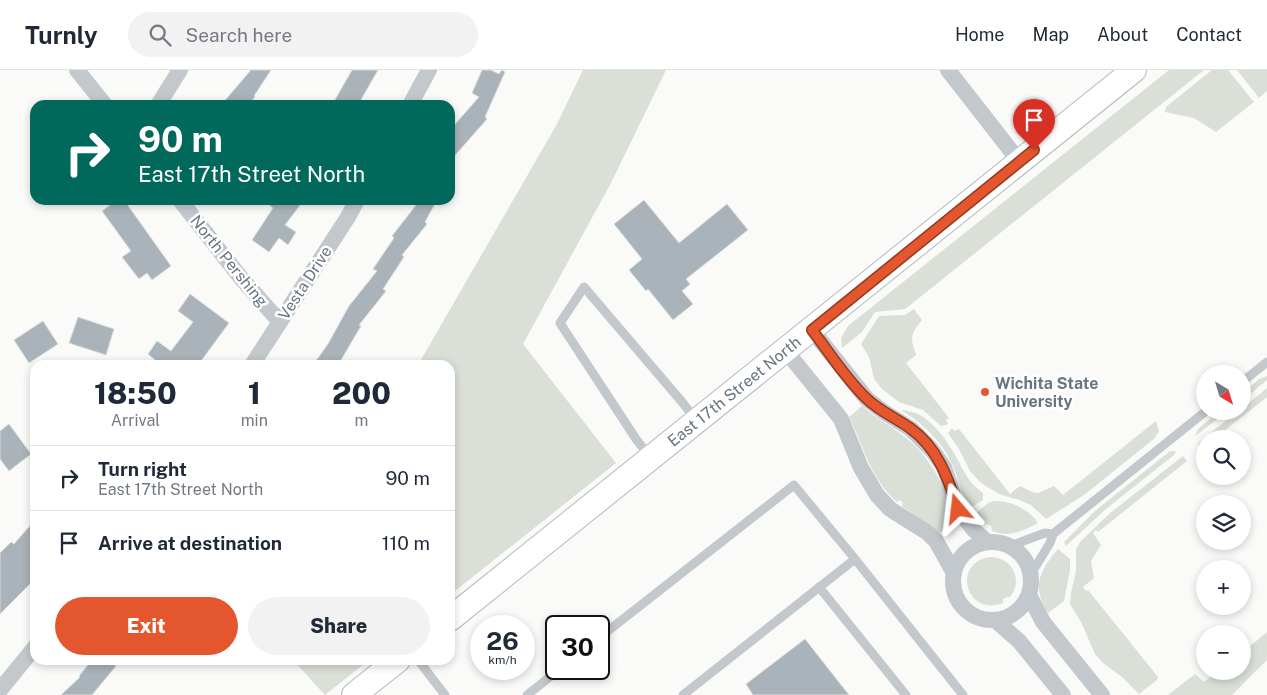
<!DOCTYPE html>
<meta charset="utf-8">
<style>
body{margin:0;font-family:"Public Sans",sans-serif;background:#f2f2f3;color:#1f2937;height:100vh;display:flex;flex-direction:column;font-size:19px;white-space:nowrap}
*{box-sizing:border-box;margin:0}
p{font-size:16px;color:#747a83}
.icon{flex:none;width:28px;height:28px;fill:none;stroke:currentColor;stroke-width:2;stroke-linecap:round;stroke-linejoin:round}
.map{position:relative;flex:1;overflow:hidden}
.side{position:absolute;left:30px;top:290px;width:425px;height:305px;display:flex;flex-direction:column;background:#fff;border-radius:15px;box-shadow:0 2px 8px #0003}
.side>*{flex:none}
.banner{position:absolute;left:30px;top:30px;width:425px;height:105px;border-radius:15px;box-shadow:0 2px 8px #0003;background:#00695c;color:#fff;overflow:hidden}
.needle{width:32px;rotate:142deg}
.controls{position:absolute;left:1196px;top:295px;display:grid;gap:10px}
.controls a{display:grid;place-items:center;width:55px;height:55px;border-radius:50%;background:#fff;box-shadow:0 2px 8px #0003;font-size:25px}
.speed{position:absolute;left:470px;top:545px;display:flex;gap:10px;font-size:25px;font-weight:700;text-align:center}
.speed>*{display:grid;place-content:center;width:65px;height:65px;border-radius:50%;background:#fff;box-shadow:0 2px 8px #0003;line-height:1}
.speed small{font-size:12px;font-weight:400}
.speed .limit{border:2px solid #111;border-radius:8px;background:#fff;color:#111}
.pin{position:absolute;display:grid;place-items:center;width:42px;height:42px;color:#fff;margin:-51px -21px;border-radius:50% 50% 50% 0;rotate:-45deg;box-shadow:0 0 5px #0007}
.pin .icon{rotate:45deg}
.me{position:absolute;width:55px;margin:-28px;rotate:343deg;stroke-linejoin:round;filter:drop-shadow(0 0 4px #0008)}
.turn{display:flex;align-items:center;gap:18px;height:105px;padding:0 25px;font-size:22px}
.turn .icon{width:65px;height:65px;stroke-width:2.5}
.turn b{display:block;font-size:35px;line-height:42px}
.eta{display:flex;justify-content:space-evenly;align-items:center;height:85px;text-align:center}
.eta b{font-size:30px;font-weight:800;line-height:35px}
.button{display:flex;gap:10px;margin-top:auto;padding:10px 25px}
.button a{flex:1;height:58px;border-radius:30px;background:#e4572e;color:#fff;font-size:20px;font-weight:800;line-height:58px;text-align:center}
.button a+a{background:#f2f2f3;color:#1f2937}
ul{padding:0;list-style:none}
li{display:flex;align-items:center;gap:15px;height:65px;padding:0 25px;border-top:1px solid #e0e1e3}
li div{flex:1}
li b{display:block;font-size:19px}
li em{font-style:normal}
header{display:flex;align-items:center;gap:30px;box-sizing:border-box;height:70px;padding:0 25px;background:#fff;border-bottom:1px solid #e0e1e3}
header strong{font-size:24px}
nav{display:flex;gap:28px;margin-inline-start:auto;font-size:18px}
.search{width:350px;height:45px;background:#f2f2f3;display:flex;align-items:center;gap:12px;box-sizing:border-box;padding:0 18px;border-radius:28px;color:#747a83;font-size:19px}
.map>svg:first-child{display:block}
.green{fill:#dadfd7}
.building{fill:#aab3b9;stroke:#dcdcda}
.lines{fill:none;stroke-linecap:round;stroke-linejoin:round}
.secondary-casing{stroke:#b3babf;stroke-width:26}
.lane{stroke:#c3c8cc;stroke-width:9}
.street{stroke:#c3c8cc;stroke-width:16}
.secondary{stroke:#fff;stroke-width:24}
.route-casing{stroke:#94391e;stroke-width:12}
.route{stroke:#e4572e;stroke-width:9}
.poi-dot{fill:#e4572e;stroke:#fff;stroke-width:2}
.labels{text-anchor:middle;dominant-baseline:central;stroke-width:5;stroke-linejoin:round;paint-order:stroke}
.street-label{font-size:16px;fill:#657683;stroke:#fff}
.poi-label{font-size:16px;font-weight:bold;fill:#657683;stroke:#fff;text-anchor:start}
</style>
<header>
<strong>Turnly</strong>
<div class="search"><svg class="icon" aria-label="search" viewBox="0 0 24 24"><circle cx="10" cy="10" r="6"/><path d="M15 15l6 6"/></svg>Search here</div>
<nav><a>Home</a><a>Map</a><a>About</a><a>Contact</a></nav>
</header>
<div class="map">
<svg width="1267" height="625" viewBox="0 0 1267 625">
<rect width="100%" height="100%" fill="#fafaf8"/>
<!-- green -->
<path class="green" d="M583,0h83l-55,113 -88,161 93,119 -166,132v-230h-32l139,-241z
M1169,0h35l-295,236 -4,3 -30,3 -13,20 -20,16 -1,-10 7,-12z
M1212,0h16l26,32 -38,30 -22,-14 -29,-6 1,-5z
M1237,0h30v21l-8,7z
M914,239l8,11c-12,15 -12,16 -6,35l-10,8 43,55 -3,2 2,4 -7,2 -18,-16 -24,-8 -17,-13 -8,-10 -5,-22 -8,-13 18,-28 26,-1z
M1267,306v4l-24,20v-7l16,-14z
M1267,318v9l-53,42h-9v7l-3,3 -4,-5 4,-4 36,-29h4l1,-3z
M862,336c16,14 35,23 50,37 23,20 33,49 44,77l-17,13 -37,-27 1,-3 -3,-3 -3,2c-27,-24 -33,-55 -48,-85z
M903,340c5,1 10,2 15,4 18,9 32,31 41,48 6,12 12,23 24,31v7l-15,9c-7,-13 -9,-27 -14,-41 -10,-24 -30,-44 -52,-57z
M1219,341h9l-33,25 3,-7z
M1156,351l3,10 -4,7 -71,57 -38,24 -15,-14 -12,-5 -20,-6 -18,-11 -11,-12 -11,-22 -11,-16 4,-5 2,3 5,-2 51,65 10,-8 12,6 6,1 16,-7 9,9z
M1170,381h6l-2,4 -68,54 -40,37 -2,-4 31,-31z
M1183,386l4,5 -89,71 -2,-2 -3,3 8,12 -10,16 3,17 -11,9 3,4 2,-1 70,87 -1,3 -18,14 -17,-17 -19,-14 -8,-9 -14,-32 -11,-18 1,-11 5,-22v-22l5,-8 28,-27z
M994,431c17,0 34,7 44,22 -15,8 -29,15 -46,8l-1,-5 -4,-2 -4,2 -10,-10 15,-13z
M1058,479l12,10v11l-6,31 -16,12c-17,-26 -8,-43 10,-64z
M990,487c22,0 34,23 20,40h-3l-4,2v4c-37,14 -52,-40 -13,-46z
M1267,562v28l-35,35h-64l27,-21 9,8 14,-11h24l1,-19z
M293,590h76l-44,35z"/>
<!-- building -->
<path class="building" d="M251,0h20l-17,26 1,1 -7,8h-27z
M352,0h26l-20,35h-26z
M482,0h9l8,4 3,-4 3,2 -20,45 2,2 -37,42v-31l29,-33 -7,-4z
M117,130h7l47,66 -19,14 -5,-7 -8,6 -17,-22 9,-6 -29,-40z
M263,130h41l-19,25 11,7 -8,13 -9,-7 -10,14 -17,-12 21,-32z
M420,130h17l-12,22 2,2 -25,31 2,2 -21,32 3,2 -27,34 2,1 -23,39h-25l15,-21 21,-38 28,-35 -4,-2 21,-31 -2,-2z
M644,130l35,43 48,-39 21,26 -62,49 4,5 -8,7 11,13 -20,16 -25,-31 -2,2 -17,-21 13,-11 -28,-35z
M190,224l39,29 -31,42h-37l-13,-11 9,-13 14,10 22,-29 -15,-11z
M78,247l36,12 -8,26 -37,-12z
M43,251l15,23 -29,19 -15,-23z
M9,354l22,30 -22,17 -9,-12v-28z
M35,450v59l-35,35v-61l11,-11 3,2z
M805,569l44,56h-96l-7,-11z
M92,590h16l8,6 -24,29h-31l19,-18 -1,-1z"/>
<g class="lines">
<!-- secondary casing -->
<g class="secondary-casing">
<g id="secondary">
<path id="s1" d="M450,549l684,-549"/>
<path d="M354,625l44,-35"/>
</g>
</g>
<!-- lane -->
<path class="lane" d="M1242,312l25,-20
M650,387l-14,-18 -76,-116 24,-36 98,115 15,19
M1010,476l35,-13 8,1
M855,489l108,136
M1031,504l19,-31 3,-9 153,-123
M819,517l87,108
M599,568l195,-153 61,74 -172,136
M418,590l27,35
M527,625l33,-26"/>
<!-- street -->
<path class="street" d="M77,0l28,35
M948,0l71,91
M158,35l22,-35
M410,35l19,-35
M180,130l61,78 39,44
M812,260l55,69 17,13 27,17 21,21 12,17 14,42 15,20 14,13
M786,281l55,68 20,49 16,27 13,14 38,24 8,8 18,32
M252,295l96,-148 9,-17
M953 511a39 39 0 1 1 78 0a39 39 0 1 1-78 0Z
M1029,525l14,27 59,73
M995,550l24,21 44,54
M0,620l35,-43"/>
<!-- secondary -->
<use href="#secondary" class="secondary"/>
</g>
<g class="lines">
<!-- route casing -->
<g class="route-casing">
<path id="route" d="M958,439c-10,-31 -20,-61 -48,-81 -14,-10 -31,-17 -44,-30 -20,-19 -37,-46 -54,-68l222,-180"/>
</g>
<!-- route -->
<use href="#route" class="route"/>
</g>
<!-- markers -->
<circle class="poi-dot" cx="985" cy="322" r="5"/>
<g class="labels">
<!-- street labels -->
<g class="street-label">
<text transform="translate(229 191) rotate(51)">North Pershing</text>
<text transform="translate(305 213) rotate(-57)">Vesta Drive</text>
<text stroke="none"><textPath href="#s1" startOffset="364">East 17th Street North</textPath></text>
</g>
<!-- poi labels -->
<g class="poi-label">
<text x="995" y="313">Wichita State<tspan x="995" dy="18">University</tspan></text>
</g>
</g>
</svg>
<div class="controls">
<a><svg class="needle" viewBox="-14 -14 28 28"><path d="M0-13l5 13h-10z" fill="#e53935"/><path d="M0 13l5-13h-10z" fill="#747a83"/></svg></a>
<a><svg class="icon" aria-label="search" viewBox="0 0 24 24"><circle cx="10" cy="10" r="6"/><path d="M15 15l6 6"/></svg></a>
<a><svg class="icon" aria-label="layers" viewBox="0 0 24 24"><path d="M12 4l9 5-9 5-9-5zM3 14l9 5 9-5"/></svg></a>
<a>+</a>
<a>−</a>
</div>
<div class="speed"><div>26<small>km/h</small></div><div class="limit">30</div></div>
<div class="pin" style="left:1034px;top:80px;background:#d93025"><svg class="icon" aria-label="arrive" viewBox="0 0 24 24"><path d="M6 21V4h12l-3 4 3 4H6"/></svg></div>
<svg class="me" style="left:958px;top:439px" viewBox="-20 -20 40 40"><path d="M0-17L14 15 0 8-14 15z" fill="#e4572e" stroke="#fff" stroke-width="4"/></svg>
<div class="banner">
<div class="turn"><svg class="icon" aria-label="right" viewBox="0 0 24 24"><path d="M7 20v-9h11M14 6l5 5-5 5"/></svg><div><b>90 m</b>East 17th Street North</div></div>
</div>
<section class="side">
<div class="eta">
<div><b>18:50</b><p>Arrival</p></div>
<div><b>1</b><p>min</p></div>
<div><b>200</b><p>m</p></div>
</div>
<ul>
<li><svg class="icon" aria-label="right" viewBox="0 0 24 24"><path d="M7 20v-9h11M14 6l5 5-5 5"/></svg><div><b>Turn right</b><p>East 17th Street North</p></div><em>90 m</em></li>
<li><svg class="icon" aria-label="arrive" viewBox="0 0 24 24"><path d="M6 21V4h12l-3 4 3 4H6"/></svg><div><b>Arrive at destination</b></div><em>110 m</em></li>
</ul>
<div class="button"><a>Exit</a><a>Share</a></div>
</section>
</div>
